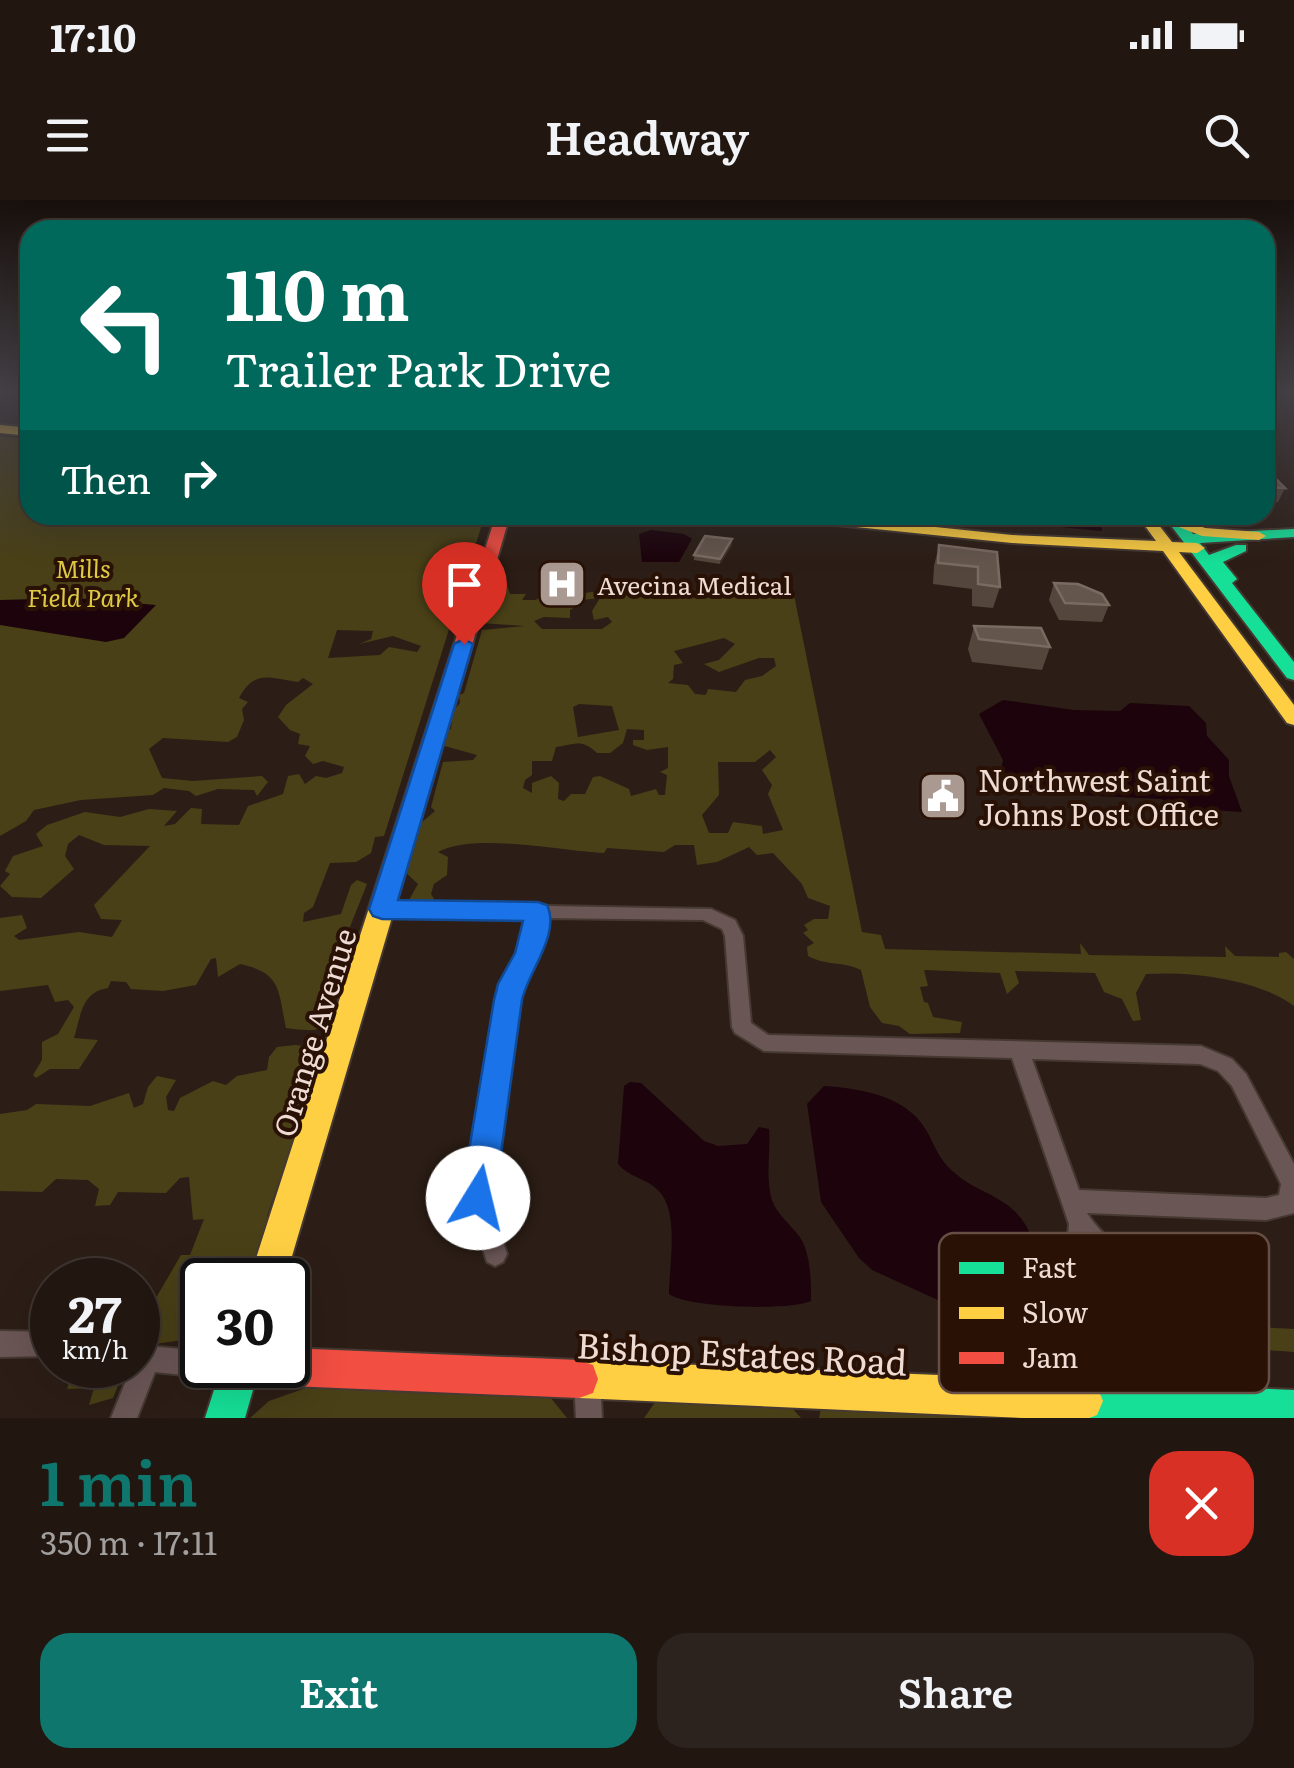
<!DOCTYPE html>
<meta charset="utf-8">
<style>
body{margin:0;font-family:Literata,serif;background:#2d231e;color:#f1f3f6;height:100vh;display:flex;flex-direction:column;font-size:38px;white-space:nowrap}
*{box-sizing:border-box;margin:0}
p{font-size:32px;color:#a29f9f}
.icon{flex:none;width:55px;height:55px;fill:none;stroke:currentColor;stroke-width:2;stroke-linecap:round;stroke-linejoin:round}
.map{position:relative;height:1218px;overflow:hidden}
.drawer{display:flex;flex-direction:column;background:#211610;flex:1}
.drawer>*{flex:none}
.top-card{position:absolute;left:20px;top:20px;width:1255px;height:305px;border-radius:30px;box-shadow:0 10px 40px #0002,0 0 0 2px #3e3530;background:#00695c;color:#fff;overflow:hidden}
.speed{position:absolute;left:30px;top:1058px;display:flex;gap:20px;font-size:50px;font-weight:700;text-align:center}
.speed>*{display:grid;place-content:center;width:130px;height:130px;border-radius:50%;background:#211610;box-shadow:0 10px 40px #0002,0 0 0 2px #3e3530;line-height:1}
.speed small{font-size:25px;font-weight:400}
.speed .limit{border:5px solid #111;border-radius:15px;background:#fff;color:#111}
.pin{position:absolute;display:grid;place-items:center;width:85px;height:85px;color:#fff;margin:-102px -42px;border-radius:50% 50% 50% 0;rotate:-45deg;box-shadow:0 0 10px #0007}
.pin .icon{rotate:45deg}
.me{position:absolute;width:110px;margin:-55px;rotate:9deg;stroke-linejoin:round;filter:drop-shadow(0 0 8px #0008)}
.turn{display:flex;align-items:center;gap:35px;height:210px;padding:0 40px;font-size:45px}
.turn .icon{width:130px;height:130px;stroke-width:2.5}
.turn b{display:block;font-size:70px;line-height:85px}
.then{display:flex;align-items:center;height:95px;padding:0 40px;background:#0003;gap:20px;font-size:38px}
.round{display:grid;place-items:center;flex:none;width:105px;height:105px;border-radius:30px;background:#2d231e}
.overview{display:flex;align-items:center;justify-content:space-between;height:170px;padding:0 40px}
h1{font-size:60px;font-weight:600;line-height:75px;color:#0f766e}
.cta{display:flex;gap:20px;margin-top:auto;padding:20px 40px}
.cta a{flex:1;height:115px;border-radius:30px;background:#0f766e;color:#fff;font-size:40px;font-weight:600;line-height:115px;text-align:center}
.cta a+a{background:#2d231e;color:#f1f3f6}
.status{display:flex;justify-content:space-between;align-items:center;height:70px;padding:0 50px;background:#211610;direction:ltr}
.status svg{height:28px;fill:currentColor}
header{display:flex;justify-content:space-between;align-items:center;height:130px;padding:0 40px;background:#211610;font-size:45px;font-weight:600}
.map>svg:first-child{display:block}
.green{fill:#494017;fill-rule:evenodd}
.water{fill:#1c030c}
.lines{fill:none;stroke-linecap:round;stroke-linejoin:round}
.stream{stroke:#1c030c;stroke-width:4}
.street-casing{stroke:#453932;stroke-width:4}
.fast-casing{stroke:#453932;stroke-width:4}
.slow-casing{stroke:#453932;stroke-width:4}
.jam-casing{stroke:#453932;stroke-width:4}
.street{fill:#6b5656;fill-rule:evenodd}
.fast{fill:#16e098;fill-rule:evenodd}
.slow{fill:#ffcf43;fill-rule:evenodd}
.jam{fill:#f24e42;fill-rule:evenodd}
.wall{fill:#54463c}
.shaded-wall{fill:#3d2f26}
.building{fill:#64564d;stroke:#7a6b62;stroke-width:2.5}
.route{fill:#1a73e8;stroke:#114b97;stroke-width:2.5}
.labels{text-anchor:middle;dominant-baseline:central;stroke-width:8;stroke-linejoin:round;paint-order:stroke}
.far-park-label{font-size:25px;font-style:italic;fill:#deca45;stroke:#2a1105}
.far-poi-label{font-size:25px;fill:#eedbd3;stroke:#2a1105;text-anchor:start}
.poi-label{font-size:30px;fill:#eedbd3;stroke:#2a1105;text-anchor:start}
.street-label{font-size:30px;fill:#eedbd3;stroke:#2a1105}
.near-street-label{font-size:35px;fill:#eedbd3;stroke:#2a1105}
.key{fill:#2a1105;stroke:#654e43;stroke-width:2.5}
.key-label{font-size:28px;fill:#eedbd3}
</style>
<div class="status"><b>17:10</b><svg viewBox="0 0 49 12"><path d="M0 12V9h3v3zM5 12V6h3v6zM10 12V3h3v9zM15 12V0h3v12zM26 1h20v11H26zM47 4h2v5h-2z"/></svg></div>
<header><svg class="icon" aria-label="menu" viewBox="0 0 24 24"><path d="M4 6h16M4 12h16M4 18h16"/></svg>Headway<svg class="icon" aria-label="search" viewBox="0 0 24 24"><circle cx="10" cy="10" r="6"/><path d="M15 15l6 6"/></svg></header>
<div class="map">
<svg width="1294" height="1218" viewBox="0 0 1294 1218">
<rect width="100%" height="100%" fill="#2c1e16"/>
<!-- green -->
<path class="green" d="M0,236l30,3v76h455l-101,321 -9,1 -4,16 -15,9 -26,1 -17,44 -9,6 -1,9 38,-8 10,-29 6,-5 10,4 -27,68 14,9c-3,16 -14,23 -20,38l6,12c-13,23 -30,20 -54,17 -8,-38 -4,-55 -46,-64l-22,13 -2,-19 -5,1 -15,26 -33,6 -32,-2 -5,-7 -15,-1 -3,7c-27,4 -27,28 -34,50l24,2 -19,29h-29l-14,9 -3,-3 9,-15v-18l16,-8 16,-27 -6,-7 -13,2 -7,-17 -48,6v-73l22,-3 5,13 -13,8 5,4 60,-8 33,5 10,-17 -21,-1 -7,-14 56,-59 -46,-1 -25,-10 -11,9 -3,12 9,13 -33,29 -29,-1 -12,-11 10,-12 -5,-3 8,-15 30,-10 -7,-12 11,-9 38,-13 35,5 29,-8 28,2 -13,15 11,-2 16,-16 11,1 -1,15 38,1 9,-19 35,-12 5,-18 11,-2 6,10 11,-8 10,2 16,-5 2,-6 -21,-6 -10,3 -8,-8 5,-10 -12,-2 2,-10 -10,-4 -12,-13 8,-12 27,-21 -10,-6 -5,4c-29,-4 -43,-13 -59,16l9,4 -6,7 2,11 -7,17 -9,5 -65,-4 -14,11 13,29 31,3 69,-5 6,6 -11,14 -3,-6 -36,-1 -22,7 -7,-5 -25,-3 -11,7 -72,5 -47,10 -8,11 -26,15zM337,430l36,1 -2,8 -12,5 34,-8 28,10 -4,6 -28,-5 -9,8 -52,3z
M507,385l3,9h16l-4,6h14l7,-6 36,10 -9,6v8l-26,-1 -10,4 8,8h60l10,-7 -4,-5 -14,3 -2,-9 8,-13 -18,2 -5,-3c23,-15 64,9 88,-6 37,16 86,-1 129,4l68,337 19,3 4,14 196,5 -1,-11 9,12 137,2 -1,-11 10,10 44,1v-4l7,-1 8,7v47c-36,-27 -104,-35 -148,-32l-10,19 5,27 -8,1 -11,-22 -18,-7 -9,-19 -80,-2 4,12 -12,11 -7,-21 -76,-3 4,16 -8,1 4,15 4,1 5,14 29,5 -2,11 -50,1 -11,-8 -17,-3 -12,-16 -9,-37c-18,-9 -35,-4 -53,-14l-1,-9 7,-4 -11,-10 5,-3 -4,-5 10,-6h14l2,-13 -22,-8 -6,-14 -29,-31 -16,2 -8,-8 -32,15 -20,3 -3,-20h-19l-11,7 -57,-4 -3,5c-46,-2 -129,-21 -166,-1l10,5 -1,18 -13,9 -3,10 3,5 -7,4 -18,-3 9,-16 -15,-14 18,-47 14,-12 -4,-4 12,-45 30,-2 4,-5 -36,-10 4,-14 6,-2 2,-18 7,-8 -1,-8 5,-2 18,-63 43,-4 -45,-3 11,-36zM724,438l11,6 -16,16 -15,4 15,8 40,-14h15l2,8 -14,10 -17,4 -9,12 -28,-3 -2,6 -11,-1 -7,-9 -20,-2 5,-4 1,-14 9,-2 -9,-12zM579,504l33,2 7,24 -41,7 -5,-30zM627,529l17,1v10h-11v5l14,5 21,-3v21l-8,4 7,3 -2,20h-6l-3,-6 -25,7 -2,-7 -29,-13 -7,1 -8,17h-14l-7,7 -6,-2 1,-16 -8,-7 -19,7v10l-9,-5 2,-8 7,-5v-14h20l4,-14c19,-2 25,-9 41,6h13l13,-10zM770,550l6,7 -14,13 10,15 -4,9 15,36 -20,4 -1,-8 -29,-4 -5,11h-19l-7,-18 17,-20 -1,-33h37z
M295,845l17,2 10,11 -55,158v16l-15,48h-50v54l-4,4 -51,7 -9,-2v-35l15,-5 28,-48h9l14,-36 -11,1 -4,-43 -9,1 -14,15 -48,-1 -8,13 -15,1 4,-17 -11,-9 -32,-1 -14,13 -42,-1v-77l27,-4 9,-6 54,2 39,-13 5,15 9,-4 5,-17 9,-11 19,4 -10,17 2,13 6,1 6,-13 33,-17 13,4 11,-9 30,-6 2,-13 8,-10z
M1207,1107l13,18 74,4v23c-53,-4 -64,-2 -100,-44z
M75,1165l49,6 -11,27 -24,7 5,-17 -27,1z
M306,1188l244,9 17,21h-317l19,-17z
M658,1198l134,10 9,10h-157z
M822,1205l235,13h-238z"/>
<!-- water -->
<path class="water" d="M651,330l33,4 8,5 -13,23h-37l-3,-28z
M75,398l81,7 -32,33 -18,4 -106,-17v-25z
M1003,500l71,10 46,1 10,-8 59,3 17,17 1,13 22,24v16l13,36 -62,-4 -19,-9 -127,-6 -33,-22 2,-11 -24,-46z
M630,882l11,1 63,58 14,5 29,-2 12,-17 10,2c2,23 -4,48 3,71 4,14 21,26 29,39 10,17 10,43 10,62 -22,10 -124,7 -142,-7 0,-29 11,-82 -11,-104 -12,-12 -28,-12 -40,-26l6,-78z
M824,886c40,3 87,10 106,51 7,15 12,26 26,37 13,12 32,18 47,28 32,20 38,59 40,95l-13,11 -29,2 -61,-9 -68,-31 -13,-12 -38,-56 -14,-98z"/>
<g class="lines">
<!-- stream -->
<path class="stream" d="M705,315l27,3
M960,315l140,14"/>
<!-- street casing -->
<g class="street-casing">
<path id="street" d="M382,703l329,6 24,11 8,16 8,87 17,12 433,11 31,13 14,15 48,90v49l-28,7 -179,-7c11,18 30,31 40,49 24,42 45,104 25,151l-9,4 -13,-8 -41,-66 -24,-78 4,-41 -57,-166 -248,-7 -29,-18 -3,-6 -7,-91 -3,-7 -19,-9 -159,-2 -6,37 -17,30 -4,15 -28,198 18,56 -4,8 -8,4 -8,-4 -20,-64 32,-198 4,-16 17,-30 7,-36 -145,-3 -6,-1 -2,-5 2,-5zM1032,859l168,5 18,7 14,15 49,98 -2,11 -13,3 -187,-8zM1090,1053c26,31 47,73 43,115l-21,-32 -23,-71z
M0,1131l52,1v24l-52,1z
M138,1145l64,6v14h12l-3,8 -9,4 -47,-5 -18,46h-26l20,-50 -3,-3h10z
M587,1167l9,4 4,9 2,38h-26l-2,-38 4,-9z"/>
</g>
<!-- fast casing -->
<g class="fast-casing">
<path id="fast" d="M1163,315h14l16,19 101,-5v8l-94,6 9,12 27,-10h10v6l-23,11 14,17 -5,4 62,79v18l-7,-2z
M222,1165h38l-15,53h-40z
M1083,1181l211,9v28h-217l-8,-3 -6,-14 6,-14z"/>
</g>
<!-- slow casing -->
<g class="slow-casing">
<path id="slow" d="M0,225l30,3v8l-30,-3z
M771,315h49l192,20 144,6 -19,-26h14l21,27 25,1 8,5 -8,5 -18,-1 115,153v20l-7,-2 -124,-172 -151,-8 -234,-24z
M1176,317l29,11 54,4 7,4 -7,4 -57,-4 -31,-12 -2,-3z
M447,491l10,6 -172,583h-36l188,-583z
M579,1160l504,21 14,6 6,14 -6,14 -8,3h-66l-444,-20 -14,-5 -5,-14 5,-14z"/>
</g>
<!-- jam casing -->
<g class="jam-casing">
<path id="jam" d="M496,315h14l-53,182 -3,4h-14l-3,-4z
M288,1148l291,12 14,5 5,14 -5,14 -14,5 -338,-14 -14,-5 -5,-14h66z"/>
</g>
<!-- street -->
<use href="#street" class="street"/>
<!-- fast -->
<use href="#fast" class="fast"/>
<!-- slow -->
<use href="#slow" class="slow"/>
<!-- jam -->
<use href="#jam" class="jam"/>
</g>
<!-- wall -->
<path class="wall" d="M1265,273l20,15 -7,14h-13z
M732,339v6l-12,19 -26,-4v-5z
M939,345l58,7 3,35 -7,21 -21,-2v-17l-39,-5 1,-18z
M1054,383l55,22 -7,17 -43,-2 -10,-20z
M974,426l76,21 -8,23 -70,-8 -4,-13z"/>
<!-- shaded-wall -->
<path class="shaded-wall" d="M732,339v6l-12,19v-5z"/>
<!-- building -->
<path class="building" d="M1265,273l6,1 14,14 -20,-1z
M705,336l27,3 -12,20 -26,-4z
M939,345l58,7 3,35 -22,-3v-17l-40,-4z
M1054,383l24,1 24,10 7,11 -44,-2z
M974,426l67,2 9,19 -71,-8z"/>
<!-- sky -->
<linearGradient id="sky" x2="0" y2="1"><stop stop-color="#18100c"/><stop offset="0.53" stop-color="#454147"/><stop offset="1" stop-color="#454147" stop-opacity="0"/></linearGradient>
<rect width="1294" height="362" fill="url(#sky)"/>
<!-- route -->
<path class="route" d="M464,439l9,5 -75,256 140,2 9,3c14,29 -19,67 -25,95l-27,198 -5,12 -12,5 -12,-5 -5,-12 33,-198 4,-16 17,-31 8,-32 -141,-2 -9,-3 -4,-7 85,-265z"/>
<!-- icons -->
<defs>
<g id="hospital-square" transform="scale(2.5)"><rect x="-9" y="-9" width="18" height="18" rx="4" fill="#aa9991" stroke="#2a1105"/><path d="M-5-5h3v3.5h4V-5h3V5h-3V1.5h-4V5h-3Z" fill="#fff"/></g>
<g id="civic-square" transform="scale(2.5)"><rect x="-9" y="-9" width="18" height="18" rx="4" fill="#aa9991" stroke="#2a1105"/><path d="M-.6-6.5H3V-4.5H.6V-3L4-1V1h2V6H-6V1h2V-1L-.6-3ZM-1.2 2.5V6h2.4V2.5Z" fill="#fff"/></g>
</defs>
<g fill-rule="evenodd">
<use href="#hospital-square" x="562" y="384"/>
<use href="#civic-square" x="943" y="596"/>
</g>
<g class="labels">
<!-- far-park labels -->
<g class="far-park-label">
<text x="83" y="367">Mills<tspan x="83" dy="29">Field Park</tspan></text>
</g>
<!-- far-poi labels -->
<g class="far-poi-label">
<text x="597" y="384">Avecina Medical</text>
</g>
<!-- poi labels -->
<g class="poi-label">
<text x="978" y="579">Northwest Saint<tspan x="978" dy="34">Johns Post Office</tspan></text>
</g>
<!-- street labels -->
<g class="street-label">
<text transform="translate(313 832) rotate(-73)">Orange Avenue</text>
</g>
<!-- near-street labels -->
<g class="near-street-label">
<text transform="translate(742 1152) rotate(3)">Bishop Estates Road</text>
</g>
</g>
<!-- legend -->
<rect x="939" y="1033" width="330" height="160" rx="15" class="key"/>
<rect x="959" y="1062" width="45" height="12" fill="#16e098"/>
<rect x="959" y="1107" width="45" height="12" fill="#ffcf43"/>
<rect x="959" y="1152" width="45" height="12" fill="#f24e42"/>
<g class="key-label">
<text x="1022" y="1078">Fast</text>
<text x="1022" y="1123">Slow</text>
<text x="1022" y="1168">Jam</text>
</g>
</svg>
<div class="speed"><div>27<small>km/h</small></div><div class="limit">30</div></div>
<div class="pin" style="left:464px;top:444px;background:#d93025"><svg class="icon" aria-label="arrive" viewBox="0 0 24 24"><path d="M6 21V4h12l-3 4 3 4H6"/></svg></div>
<svg class="me" style="left:478px;top:998px" viewBox="-20 -20 40 40"><circle r="19" fill="#fff"/><path d="M0-13L10 11 0 6-10 11z" fill="#1a73e8"/></svg>
<div class="top-card">
<div class="turn"><svg class="icon" aria-label="left" viewBox="0 0 24 24"><path d="M17 20v-9H6M10 6l-5 5 5 5"/></svg><div><b>110 m</b>Trailer Park Drive</div></div>
<div class="then">Then<svg class="icon" aria-label="right" viewBox="0 0 24 24"><path d="M7 20v-9h11M14 6l5 5-5 5"/></svg></div>
</div>
</div>
<section class="drawer">
<div class="overview"><div><h1>1 min</h1><p>350 m · 17:11</p></div><a class="round" style="background:#d93025;color:#fff"><svg class="icon" aria-label="close" viewBox="0 0 24 24"><path d="M6 6l12 12M18 6L6 18"/></svg></a></div>
<div class="cta"><a>Exit</a><a>Share</a></div>
</section>
